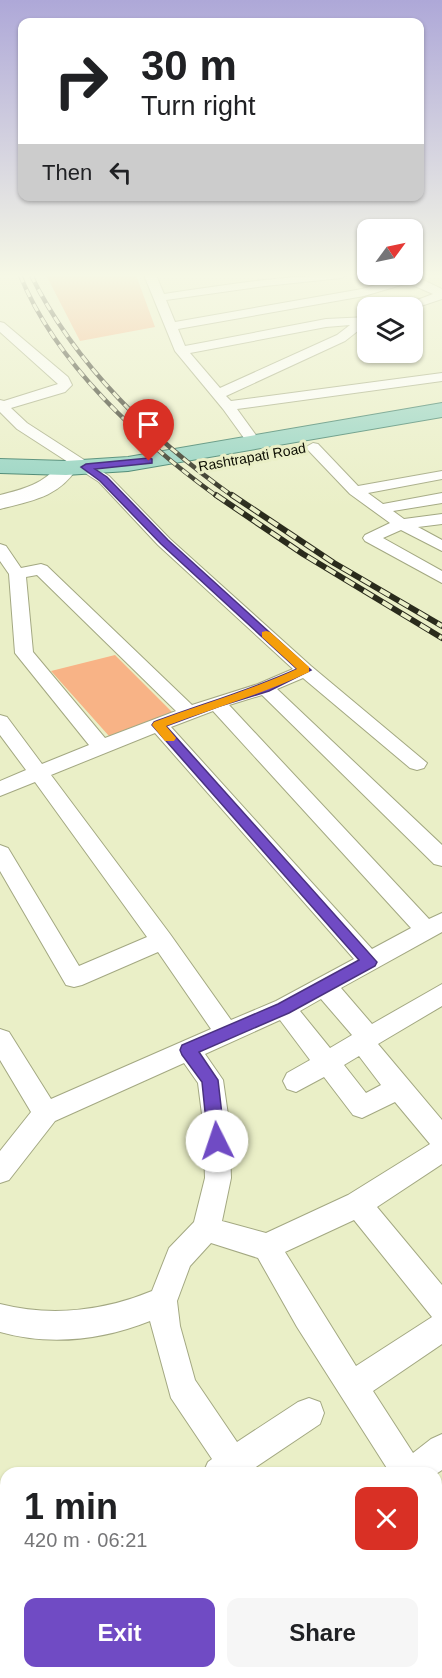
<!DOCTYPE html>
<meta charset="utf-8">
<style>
body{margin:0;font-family:Arial,sans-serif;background:#f6f6f6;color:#202124;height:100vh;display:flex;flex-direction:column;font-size:22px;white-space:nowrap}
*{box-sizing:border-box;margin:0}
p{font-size:20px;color:#757577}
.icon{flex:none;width:33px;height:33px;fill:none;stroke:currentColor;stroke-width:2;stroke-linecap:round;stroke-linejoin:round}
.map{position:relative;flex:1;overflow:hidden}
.details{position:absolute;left:0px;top:1467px;width:442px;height:212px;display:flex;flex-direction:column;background:#fff;border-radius:18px 18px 0 0;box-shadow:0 2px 4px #0004}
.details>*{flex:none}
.hud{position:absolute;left:18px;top:18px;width:406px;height:183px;border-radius:12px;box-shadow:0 2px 4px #0004;background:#fff;color:#202124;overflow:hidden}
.needle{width:39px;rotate:57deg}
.tools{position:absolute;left:357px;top:219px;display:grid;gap:12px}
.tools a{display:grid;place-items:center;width:66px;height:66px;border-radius:12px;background:#fff;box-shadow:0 2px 4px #0004;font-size:30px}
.pin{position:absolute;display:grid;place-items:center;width:51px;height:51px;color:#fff;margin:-62px -26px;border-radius:50% 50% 50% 0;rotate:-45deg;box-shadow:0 0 6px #0007}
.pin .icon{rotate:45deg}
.me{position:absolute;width:66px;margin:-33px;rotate:356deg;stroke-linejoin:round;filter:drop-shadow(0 0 4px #0008)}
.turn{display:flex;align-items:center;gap:21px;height:126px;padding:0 24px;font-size:27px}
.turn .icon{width:78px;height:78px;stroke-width:2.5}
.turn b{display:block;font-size:42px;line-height:51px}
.then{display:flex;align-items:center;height:57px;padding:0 24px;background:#0003;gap:12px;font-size:22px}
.round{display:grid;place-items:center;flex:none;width:63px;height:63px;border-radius:12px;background:#f6f6f6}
.head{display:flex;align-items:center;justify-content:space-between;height:102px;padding:0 24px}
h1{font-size:36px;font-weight:600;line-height:45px}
.button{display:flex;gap:12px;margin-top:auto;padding:12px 24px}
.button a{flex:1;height:69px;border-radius:12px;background:#704bc4;color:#fff;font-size:24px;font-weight:600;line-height:69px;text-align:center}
.button a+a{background:#f6f6f6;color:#202124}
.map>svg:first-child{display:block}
.green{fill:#f8b386}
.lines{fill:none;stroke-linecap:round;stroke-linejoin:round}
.minor-casing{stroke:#a3a882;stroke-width:2}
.secondary-casing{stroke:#a3a882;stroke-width:2}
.primary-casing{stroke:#367a65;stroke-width:2}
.minor{fill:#fff;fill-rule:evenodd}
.secondary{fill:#fff;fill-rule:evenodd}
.primary{fill:#94d3c2;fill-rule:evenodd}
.rail-far1-casing{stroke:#2a2b1c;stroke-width:4.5}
.rail-casing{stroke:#2a2b1c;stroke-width:6}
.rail-far1{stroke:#eaefc7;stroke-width:3;stroke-dasharray:8;stroke-linecap:butt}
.rail{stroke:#eaefc7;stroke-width:4;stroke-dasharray:11;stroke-linecap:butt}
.route{fill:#704bc4;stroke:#49317f;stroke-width:1.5}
.slow{fill:#f59e0b}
.labels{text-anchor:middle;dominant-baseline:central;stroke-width:6;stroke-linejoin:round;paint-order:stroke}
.far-street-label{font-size:14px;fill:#0c0d02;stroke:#eaefc7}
</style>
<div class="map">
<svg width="442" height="1678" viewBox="0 0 442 1678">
<rect width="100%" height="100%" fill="#eaefc7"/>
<!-- green -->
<path class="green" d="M46,275h90l19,52 -75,14z
M115,655l57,57 -63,24 -58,-65z"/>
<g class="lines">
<!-- minor casing -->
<g class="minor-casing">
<path id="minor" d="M144,275h12l8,19c61,-9 121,-19 183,-19l-6,3 -76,8 -99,14 9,22 187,-33 46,-13 11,2 23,11v10l-30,10 -16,-1 37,-14 -25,-11 -44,13 -186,33 7,17 141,-27 42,-2v6l-23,18 -119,55 5,5 211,-28v8l-205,28 24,33 -2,3h-10l-26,-36 -48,-58zM350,325l-13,10 -117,53 -30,-35 136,-26z
M0,322l4,1 64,54 4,8 -7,7 -54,16 16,15 82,53 61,63 141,127 116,97 -3,5 -7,2 -7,-2 -107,-90 -26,11 165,156v21l-8,-2 -172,-169 -33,10 200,214 13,-6v19l-101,56 31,36 70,-40v22l-64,38 64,76v44l-65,43 65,78v59l-69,47 40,62 18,-14 11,-5v36l-6,4 -46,-1 -93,-146 -39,-69 -47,-15 -21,23 -13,35 3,25 15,54 42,62 61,-40 11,-4 11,4 4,11 -4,11 -67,45 2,4h-52l5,-11 4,-3 -41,-61 -21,-77c-48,19 -100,25 -150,11v-28c51,13 104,7 152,-13l17,-43 25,-26 11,-44 -2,-56 -5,-39 -14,-20 -129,58 -46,59 -9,3v-32l31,-39 -31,-52v-31l9,3 42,67 160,-70 -53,-77 -76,33 -8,2 -8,-2 -66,-114v-26l8,3 71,118 68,-29 -112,-155 -35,14v-15l26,-11 -26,-35v-20l7,2 35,47 47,-19 -74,-92 -6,-79 -9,-13v-17l6,2 15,22 20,-4 6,2 145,139 66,-21 35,-15 -135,-124 -59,-63 -82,-53 -17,-17v-12l4,1 54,-17 -58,-52zM37,575l139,136 -71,27 -72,-86 -7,-75zM213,711l198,217 -39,21 -201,-222zM155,733l199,226 -78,42 -45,19 -61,-86 -119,-159zM321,999l31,36 -22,13 -30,-37zM280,1020l30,40 -23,13 -4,8 4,8 9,3 28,-15 29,38 9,3 33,-16 35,42 -82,51 -82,38 -44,-12 9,-43 -2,-56 -6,-42 -18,-26zM359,1056l22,29 -15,8 -22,-28zM354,1220l78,97 -76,49 -71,-114z
M313,443l5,1 40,42 84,-15v8l-74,14 15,11 59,-11v10l-49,8 11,8 38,-5v10l-24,3 24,13v11l-41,-21 -18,8 59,33v12l-77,-42 -2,-3 2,-3 25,-12 -40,-29 -42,-44 -2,-3z
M436,1496l6,2v65l-6,2z
M6,1597v36l-6,2v-35z
M271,1672h40l-2,6h-41z
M329,1672h36l3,6h-37z"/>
</g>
<!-- secondary casing -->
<g class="secondary-casing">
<path id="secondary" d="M66,462l7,2 4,4c-18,29 -46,33 -77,41v-14c24,-6 44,-11 59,-31z"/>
</g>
<!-- primary casing -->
<g class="primary-casing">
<path id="primary" d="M442,403v14l-314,54 -62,4 -66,-2v-14l66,2 62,-4z"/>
</g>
<!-- minor -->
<use href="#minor" class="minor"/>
<!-- secondary -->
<use href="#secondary" class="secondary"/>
<!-- primary -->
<use href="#primary" class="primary"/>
<!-- rail-far1 casing -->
<g class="rail-far1-casing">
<path id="rail-far1" d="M20,275c36,89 122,167 198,222
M31,275c44,90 122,165 203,222"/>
</g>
<!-- rail casing -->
<g class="rail-casing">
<path id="rail" d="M216,495l87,59 139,84
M232,495l102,68 108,63"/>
</g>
<!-- rail-far1 -->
<use href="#rail-far1" class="rail-far1"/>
<!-- rail -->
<use href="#rail" class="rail"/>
</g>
<!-- sky -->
<linearGradient id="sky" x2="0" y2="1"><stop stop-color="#aea8d8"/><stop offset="0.54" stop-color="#f6f8e6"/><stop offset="1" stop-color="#f6f8e6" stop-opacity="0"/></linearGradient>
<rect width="442" height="510" fill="url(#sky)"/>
<!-- route -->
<path class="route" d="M149,458l3,1v4l-57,6 12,8 61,63 143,130 -42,21 -49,15 -54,20 211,236 -2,4 -86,47 -90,39 19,28 7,61 -2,5 -6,3 -6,-3 -3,-5 -6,-59 -20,-27 -2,-5 2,-5 96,-41 81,-44 -207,-235 2,-3c48,-18 97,-32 143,-53l-136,-125 -61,-63 -19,-14 5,-3z"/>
<!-- slow -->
<path class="slow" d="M266,631l4,1 39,35v5c-46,22 -95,36 -143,54l10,12 -2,3h-9l-13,-16 2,-3c48,-18 97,-32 143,-53l-35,-32v-5z"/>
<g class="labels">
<!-- far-street labels -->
<g class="far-street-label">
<text transform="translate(252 457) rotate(-10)">Rashtrapati Road</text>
</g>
</g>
</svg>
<div class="tools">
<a><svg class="needle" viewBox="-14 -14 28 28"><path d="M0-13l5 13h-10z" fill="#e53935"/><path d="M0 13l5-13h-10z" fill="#757577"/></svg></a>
<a><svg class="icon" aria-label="layers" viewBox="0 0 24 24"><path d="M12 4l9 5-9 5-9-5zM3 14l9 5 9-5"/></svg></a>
</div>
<div class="pin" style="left:149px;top:461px;background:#d93025"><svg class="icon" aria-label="arrive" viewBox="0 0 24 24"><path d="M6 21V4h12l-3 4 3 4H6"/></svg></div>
<svg class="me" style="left:217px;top:1141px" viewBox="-20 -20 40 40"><circle r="19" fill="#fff"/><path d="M0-13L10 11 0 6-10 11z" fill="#704bc4"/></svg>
<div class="hud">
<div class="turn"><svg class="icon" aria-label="right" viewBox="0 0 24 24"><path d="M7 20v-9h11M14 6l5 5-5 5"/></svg><div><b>30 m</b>Turn right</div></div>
<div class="then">Then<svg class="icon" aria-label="left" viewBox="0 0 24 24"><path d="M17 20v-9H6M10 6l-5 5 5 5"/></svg></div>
</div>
<section class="details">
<div class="head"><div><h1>1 min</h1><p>420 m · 06:21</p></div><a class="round" style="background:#d93025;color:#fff"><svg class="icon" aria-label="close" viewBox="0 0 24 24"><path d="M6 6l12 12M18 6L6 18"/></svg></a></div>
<div class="button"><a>Exit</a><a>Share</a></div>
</section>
</div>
